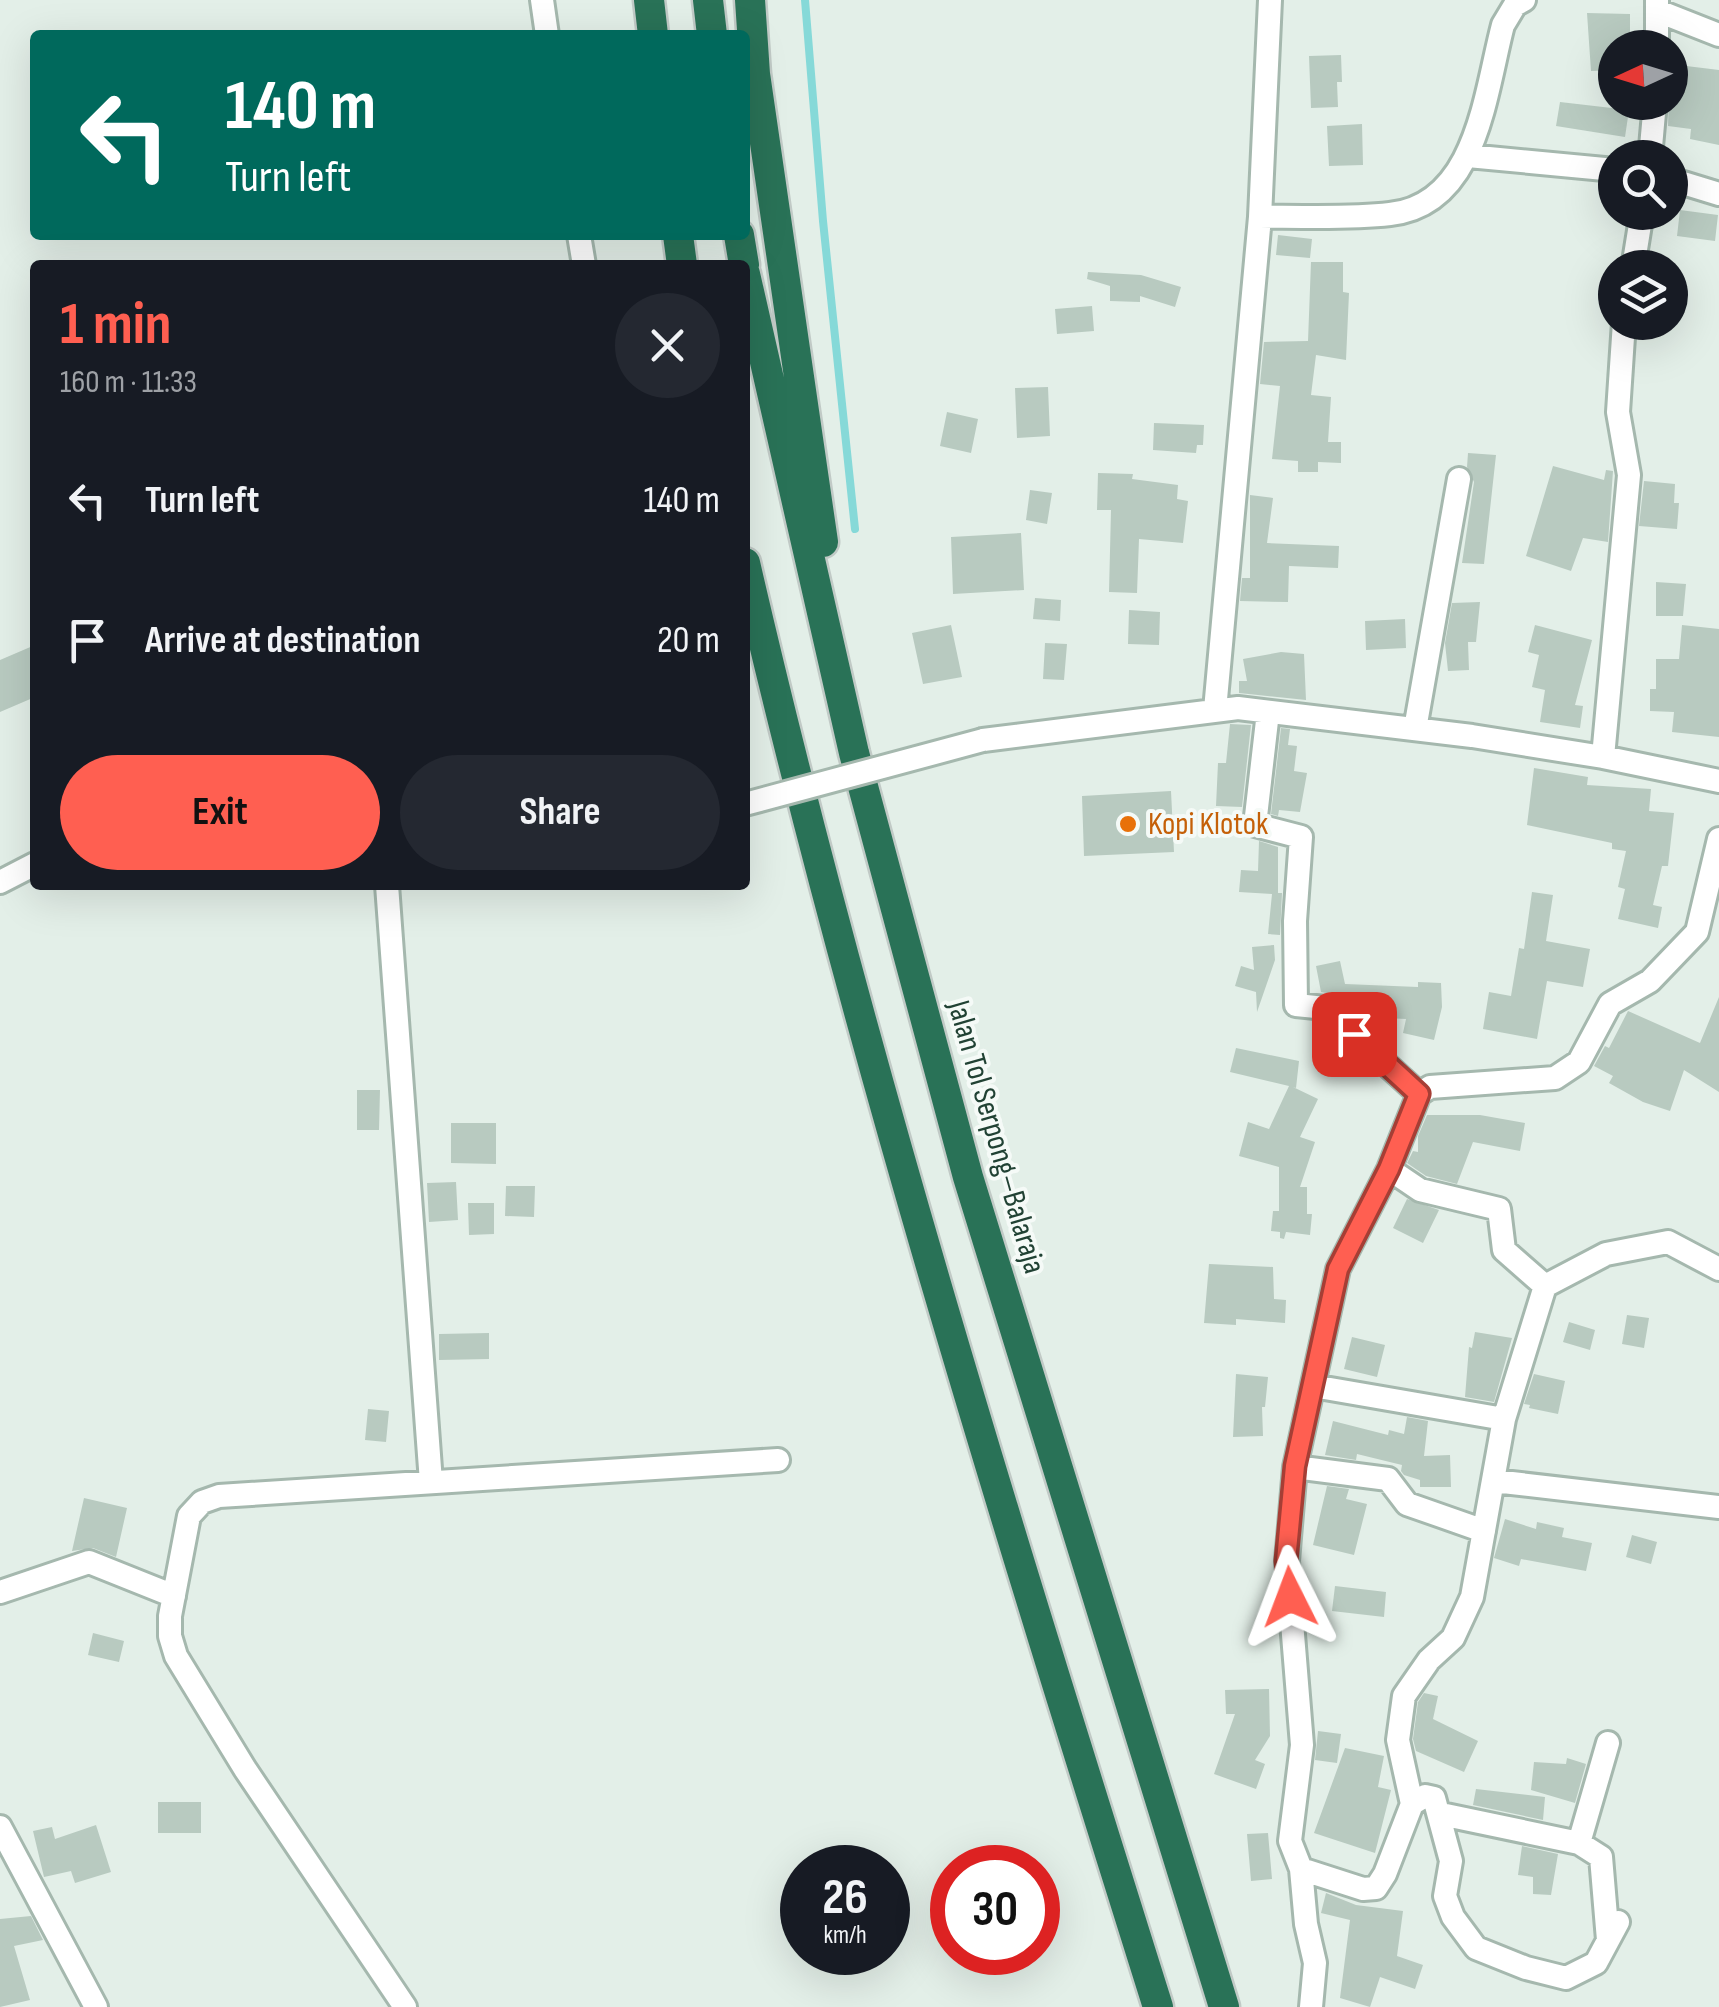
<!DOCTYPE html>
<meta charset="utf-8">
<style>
body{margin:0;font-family:"Sofia Sans Condensed",sans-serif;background:#242831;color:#f1f3f6;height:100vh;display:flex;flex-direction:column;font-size:38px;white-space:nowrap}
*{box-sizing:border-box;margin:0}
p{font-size:32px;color:#9ea1a6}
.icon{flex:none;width:55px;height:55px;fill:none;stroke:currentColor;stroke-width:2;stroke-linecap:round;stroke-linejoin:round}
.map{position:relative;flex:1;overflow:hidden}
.drawer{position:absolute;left:30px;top:260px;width:720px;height:630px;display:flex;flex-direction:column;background:#171b24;border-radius:10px;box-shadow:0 10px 40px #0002}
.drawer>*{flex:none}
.hud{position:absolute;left:30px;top:30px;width:720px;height:210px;border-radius:10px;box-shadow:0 10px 40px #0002;background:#00695c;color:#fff;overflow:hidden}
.needle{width:65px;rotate:266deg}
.controls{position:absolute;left:1598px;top:30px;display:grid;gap:20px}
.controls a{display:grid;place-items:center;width:90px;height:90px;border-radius:50%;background:#171b24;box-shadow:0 10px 40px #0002;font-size:50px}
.speed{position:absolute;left:780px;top:1845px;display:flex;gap:20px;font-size:50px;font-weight:700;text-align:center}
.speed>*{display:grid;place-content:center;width:130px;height:130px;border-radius:50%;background:#171b24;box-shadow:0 10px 40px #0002;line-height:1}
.speed small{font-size:25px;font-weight:400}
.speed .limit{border:15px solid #d22;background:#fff;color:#111}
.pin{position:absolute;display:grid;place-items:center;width:85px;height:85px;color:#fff;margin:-42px;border-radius:20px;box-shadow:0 5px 15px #0006}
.me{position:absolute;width:110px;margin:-55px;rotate:357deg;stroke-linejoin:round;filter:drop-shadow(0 0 8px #0008)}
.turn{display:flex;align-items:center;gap:35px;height:210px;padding:0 30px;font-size:45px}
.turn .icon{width:130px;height:130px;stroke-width:2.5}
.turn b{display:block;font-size:70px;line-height:85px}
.round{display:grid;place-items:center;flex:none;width:105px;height:105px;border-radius:52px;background:#242831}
.headline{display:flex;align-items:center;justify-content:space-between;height:170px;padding:0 30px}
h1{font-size:60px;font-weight:700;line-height:75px;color:#ff5f51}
.cta{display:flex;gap:20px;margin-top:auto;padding:20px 30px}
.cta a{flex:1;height:115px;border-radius:60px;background:#ff5f51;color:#111;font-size:40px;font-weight:700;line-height:115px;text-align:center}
.cta a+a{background:#242831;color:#f1f3f6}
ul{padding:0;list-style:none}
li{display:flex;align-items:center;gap:30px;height:140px;padding:0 30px}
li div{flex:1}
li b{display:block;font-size:38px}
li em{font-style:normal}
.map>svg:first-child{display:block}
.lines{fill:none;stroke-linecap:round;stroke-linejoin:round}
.stream{stroke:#86d9d8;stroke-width:8}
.building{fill:#b8cac0}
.street-casing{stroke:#a5b8ae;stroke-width:28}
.highway-casing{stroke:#c1cac6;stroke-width:35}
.street{stroke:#fff;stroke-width:22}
.highway{stroke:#297257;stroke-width:30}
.street-bridge-casing{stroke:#a5b8ae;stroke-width:28;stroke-linecap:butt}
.street-bridge{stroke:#fff;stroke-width:22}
.route-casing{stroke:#a63e35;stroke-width:25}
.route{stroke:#ff5f51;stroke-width:18}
.food-dot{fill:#e8710a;stroke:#f5faf7;stroke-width:4}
.labels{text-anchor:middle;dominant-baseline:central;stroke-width:8;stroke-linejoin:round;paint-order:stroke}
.food-label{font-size:32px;fill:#c56008;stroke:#f5faf7;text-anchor:start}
.street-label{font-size:32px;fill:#214234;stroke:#f5faf7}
</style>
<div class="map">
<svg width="1719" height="2007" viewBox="0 0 1719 2007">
<rect width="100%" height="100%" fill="#e3efe8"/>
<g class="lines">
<!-- stream -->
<path class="stream" d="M805,0l18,221 32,308"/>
</g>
<!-- building -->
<path class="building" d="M1587,13l43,1v26h-5l1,8h-11v22l-24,1z
M1341,55l1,27h-5l1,25 -27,1 -2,-52z
M1670,64l49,6v75l-29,-6 1,-10 -23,-3z
M1560,102l69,8 -4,27 -69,-11z
M1362,124l1,41 -34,1 -2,-40z
M1680,210l38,5 -3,26 -38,-5z
M1278,235l34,4 -2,19 -34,-3z
M1311,262h32v30l6,1 -3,67 -30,-5 -5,40 20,2 -3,45h13v21l-23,-1v10h-20v-11l-26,-2 8,-73 -20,-2 4,-42 44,-1z
M1088,272l53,3 40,12 -6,20 -35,-11v6l-30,-1v-15l-23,-7z
M1092,306l2,25 -37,3 -2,-25z
M1048,387l2,49 -33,2 -2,-50z
M947,412l31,7 -7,34 -31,-7z
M1154,423l50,2 -1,20h-6l-1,8 -43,-3z
M1468,453l28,2 -12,109 -22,-1 12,-81 -7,-15z
M1553,466l51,14 2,-10 7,1 -5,71 -25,-4 -12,33 -45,-15z
M1098,473l35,1 -1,5 46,6 -1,14 11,2 -5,42 -44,-4 -2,54 -28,-1 2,-82h-14z
M1644,481l31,3 -1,19h5l-2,26 -38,-3z
M1030,490l22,3 -5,31 -21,-4z
M1250,495l23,3 -6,45 72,3 -1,22 -49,-2 -1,36 -48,-1 2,-23h8z
M1021,533l3,57 -71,4 -2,-57z
M1656,582l30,2 -3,32h-27z
M1035,598l26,2 -1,21 -27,-2z
M1480,602l-4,40h-8l1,28 -21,1 -3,-28 7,-40z
M1129,610l31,2 -1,33 -31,-1z
M1405,619l1,29 -40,2 -1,-29z
M951,625l11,52 -39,7 -11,-51z
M1535,625l57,15 -17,65 8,1 -3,22 -40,-6 5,-32 -13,-3 7,-32 -11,-3z
M1682,625l37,4v108l-47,-5 2,-20 -24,-1v-22h6v-30h23z
M1045,643l22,1 -3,36 -21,-1z
M35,645v52l-35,15v-52z
M1281,652l23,2 2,46 -67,-7v-12h8l-4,-22z
M1230,724l21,1 -9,82 -26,-1 2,-43h8z
M1281,728l9,1 -2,16 9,1 -3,25 13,2 -7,39 -21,-2 -1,6 -7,-2z
M1534,768l54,9 -1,8 64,4 -2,22 25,2 -6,53h-6l-9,39 9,2 -4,21 -40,-9 7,-30 -7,-2 8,-36 -14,-2v-6l-85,-18z
M1171,791l3,61 -90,4 -2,-60z
M1259,841l19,6v46h4l-2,42 -12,-1 4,-40 -33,-2 2,-22 17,1z
M1532,892l21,3 -7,46 44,8 -7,38 -36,-6 -10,58 -54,-10 6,-37 22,4 8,-48 5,1z
M1274,945l1,15 -18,52 -1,-20 -21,-6 6,-20 13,4 -2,-23z
M1340,961l5,23 73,3v-5l23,1 1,24 -8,33 -31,-7 3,-14 -43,-2 -10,-19 -32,-6 -5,-26z
M1719,997v95l-35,-22 -14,41 -27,-9 -34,-19 4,-7 -19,-10 11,-20 4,2 19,-37 72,32z
M1327,1023l7,1 12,24 -20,-1z
M1236,1048l63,13 -3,27 -3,-1 25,12 -18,38 15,5 -15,45h7v27h5l-2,21 -24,-3 -2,7 -4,-1v-6l-9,-1 2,-20h6v-44l-40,-11 9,-34 21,7 20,-43 -59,-14z
M357,1090h23l-1,40h-22z
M1427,1115h53l45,8 -5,28 -47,-9 -16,42 -31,-8 -19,-13 6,-12 5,1v-16z
M451,1123h45v41l-45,-1z
M456,1182l2,38 -29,2 -2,-39z
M506,1186h29l-1,31 -29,-1z
M1407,1199l32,11 -16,33 -30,-15z
M468,1203h26v31l-25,1z
M1209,1264l64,3 1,32 12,1 -1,23 -49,-4v6l-32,-2z
M1627,1315l22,3 -5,30 -22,-4z
M1569,1322l26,8 -5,20 -27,-8z
M1475,1332l37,6 -18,64 -29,-5 4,-50 3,1z
M489,1333v26l-50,1v-26z
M1352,1337l33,8 -8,32 -33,-8z
M1236,1374l32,3 -3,30h-3l1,29 -30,1z
M1534,1374l31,7 -7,33 -29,-6 1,-3 -6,-1z
M368,1409l21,2 -3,31 -21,-2z
M1407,1417l21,4 -4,35 26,-1 1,32h-31v-7l-16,-5 -3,-4 1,-6 -45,-11 -1,6 -31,-5 8,-34 55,14 1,-5 15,4z
M1327,1486l22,3 -3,10 21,5 -13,51 -41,-10z
M84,1498l43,10 -11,49 -23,-9 -21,3z
M1505,1519l31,10 1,-7 27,6 -2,9 30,6 -6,28 -65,-12 -2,7 -25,-8z
M1632,1535l25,7 -6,22 -25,-7z
M1335,1586l51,6 -2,25 -52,-6z
M93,1633l31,8 -5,21 -31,-7z
M1269,1689l1,47 -15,24 10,4 -9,25 -42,-15 21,-60h-9l-1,-24z
M1424,1693l14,3 -5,23 45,22 -14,31 -48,-21 -3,-12 5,-37z
M1318,1731l23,3 -4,29 -22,-3z
M1345,1748l39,8 -6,31 13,3 -16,63 -61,-20z
M1567,1758l19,6 -11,39 -44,-13 3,-28 32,2z
M1476,1789l69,8 -2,23 -70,-15z
M158,1802h43v31h-43z
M96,1825l15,47 -36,11 -4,-12 -27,6 -11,-46 19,-4 3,12z
M1268,1833l4,46 -21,2 -4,-47z
M1522,1846l36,8 -7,41 -18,-1v-17l-15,-2z
M1326,1893l30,12 47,6 -6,45 26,9 -8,24 -35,-12 -10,30 -30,-9 10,-78 -29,-7z
M31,1916l12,24 -29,6 16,54 -30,7v-88z"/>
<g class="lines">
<!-- street casing -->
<g class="street-casing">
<path id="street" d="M542,0l5,35
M1658,11l61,24
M1657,48v-48
M1468,156l147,14
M1650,158l5,-56
M1670,179l49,15
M1260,217c43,-1 87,2 130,-3 87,-9 95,-121 113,-189l12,-20 9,-5
M579,235l5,30
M1633,268l9,-56
M1215,710l45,-493 10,-217
M1268,712l-13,113 46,12 -6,84 1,84 49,5 8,24 66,60
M1415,729l44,-250
M983,740l255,-32 234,28 131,21 116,24
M1603,757l26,-282 -11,-63 6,-90
M0,882l35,-18
M387,885l44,597
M1545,1286l61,-32 62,-12 51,27
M1313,1386l191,33
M1295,1467l93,12 19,25 77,27
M1494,1481l225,26
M0,1592l89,-30 85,34
M1412,1804l13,-8 9,2 17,63 -6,35 8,21 23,31 50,20 40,10 30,-15 22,-41
M1441,1814l138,29
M0,1827l96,180
M1301,1869l62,20 13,-1 9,-14 27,-70 -14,-64 6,-44 25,-36 24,-22 19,-41 32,-178 41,-133 -41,-36 -5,-41 -79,-19 -31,-21
M1608,1940l-7,-83 -22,-14 29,-100
M405,2007l-160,-238 -69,-113 -6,-20v-20l19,-100 13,-14 17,-6 559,-36
M1311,2007l4,-44 -9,-39 -5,-55 -11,-28 12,-96 -15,-184 8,-94 43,-198 51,-100 30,-75 11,-7 125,-9 24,-16 31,-58 40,-23 47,-49 22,-93"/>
</g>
<!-- highway casing -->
<g class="highway-casing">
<path id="highway" d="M649,0l4,35
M708,0l4,35
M750,0l5,74 68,468
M678,235l4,30
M739,235l5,30
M745,274l109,479 114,424 256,830
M745,563c113,489 263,966 413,1444"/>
</g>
<!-- street -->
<use href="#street" class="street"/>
<!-- highway -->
<use href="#highway" class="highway"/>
<!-- street-bridge casing -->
<g class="street-bridge-casing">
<path id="street-bridge" d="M745,804l238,-64"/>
</g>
<!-- street-bridge -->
<use href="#street-bridge" class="street-bridge"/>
</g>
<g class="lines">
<!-- route casing -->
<g class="route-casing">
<path id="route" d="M1290,1597l-4,-36 9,-95 43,-197 51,-100 30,-75 -65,-60"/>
</g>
<!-- route -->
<use href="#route" class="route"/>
</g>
<!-- markers -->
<circle class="food-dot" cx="1128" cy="824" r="10"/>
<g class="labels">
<!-- food labels -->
<g class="food-label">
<text x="1148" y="824">Kopi Klotok</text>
</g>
<!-- street labels -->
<g class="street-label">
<text transform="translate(996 1137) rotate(74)">Jalan Tol Serpong–Balaraja</text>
</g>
</g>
</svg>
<div class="controls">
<a><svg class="needle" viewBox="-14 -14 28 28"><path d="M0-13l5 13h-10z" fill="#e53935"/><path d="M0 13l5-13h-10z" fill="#9ea1a6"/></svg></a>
<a><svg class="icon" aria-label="search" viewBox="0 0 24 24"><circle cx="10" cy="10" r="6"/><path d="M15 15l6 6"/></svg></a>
<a><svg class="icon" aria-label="layers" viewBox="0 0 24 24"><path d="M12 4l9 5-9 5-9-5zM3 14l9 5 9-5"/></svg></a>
</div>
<div class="speed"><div>26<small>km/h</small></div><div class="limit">30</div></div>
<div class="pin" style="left:1354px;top:1034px;background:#d93025"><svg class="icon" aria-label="arrive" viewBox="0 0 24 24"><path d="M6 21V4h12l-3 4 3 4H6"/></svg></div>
<svg class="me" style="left:1290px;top:1597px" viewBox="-20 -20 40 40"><path d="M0-17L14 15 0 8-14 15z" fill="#ff5f51" stroke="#fff" stroke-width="4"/></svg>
<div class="hud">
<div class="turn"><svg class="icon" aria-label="left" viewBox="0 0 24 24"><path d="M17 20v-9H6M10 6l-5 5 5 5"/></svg><div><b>140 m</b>Turn left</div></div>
</div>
<section class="drawer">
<div class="headline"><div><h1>1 min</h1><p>160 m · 11:33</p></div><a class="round"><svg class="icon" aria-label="close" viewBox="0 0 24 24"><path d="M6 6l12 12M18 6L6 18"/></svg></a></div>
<ul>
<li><svg class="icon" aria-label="left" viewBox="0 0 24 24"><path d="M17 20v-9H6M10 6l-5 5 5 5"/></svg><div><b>Turn left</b></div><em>140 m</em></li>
<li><svg class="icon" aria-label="arrive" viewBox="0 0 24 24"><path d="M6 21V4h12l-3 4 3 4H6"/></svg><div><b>Arrive at destination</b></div><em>20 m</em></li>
</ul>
<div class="cta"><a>Exit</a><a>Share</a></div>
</section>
</div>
